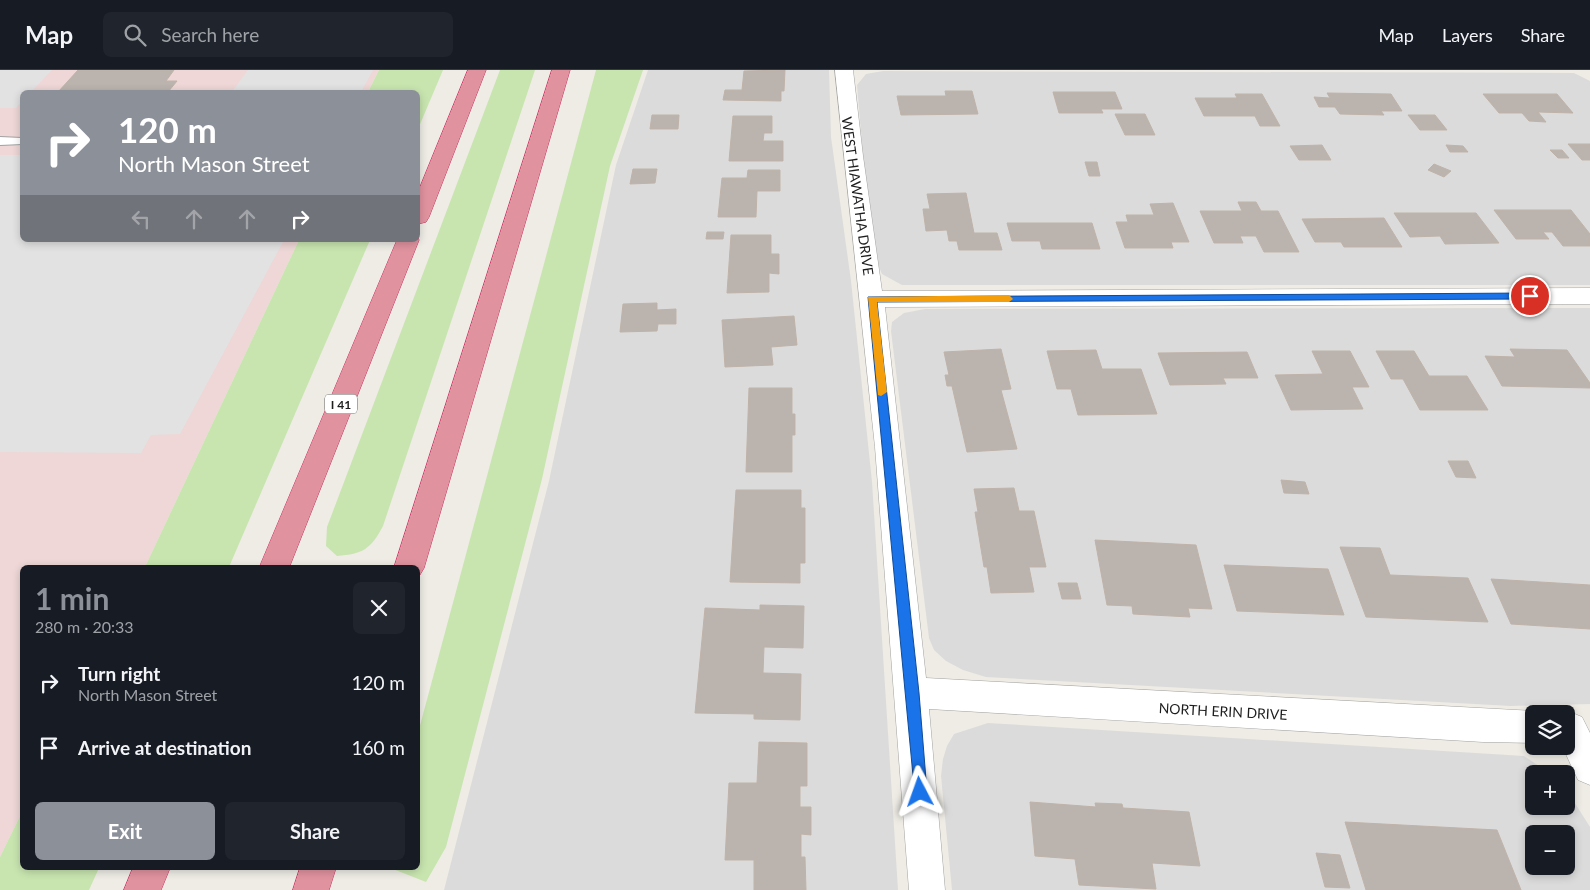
<!DOCTYPE html>
<meta charset="utf-8">
<style>
body{margin:0;font-family:Lato,sans-serif;background:#20242c;color:#f1f3f6;height:100vh;display:flex;flex-direction:column;font-size:19px;white-space:nowrap}
*{box-sizing:border-box;margin:0}
p{font-size:16px;color:#9ea1a6}
.icon{flex:none;width:28px;height:28px;fill:none;stroke:currentColor;stroke-width:2;stroke-linecap:round;stroke-linejoin:round}
.map{position:relative;flex:1;overflow:hidden}
.sheet{position:absolute;left:20px;top:495px;width:400px;height:305px;display:flex;flex-direction:column;background:#171b24;border-radius:8px;box-shadow:0 2px 8px #0003}
.sheet>*{flex:none}
.guide{position:absolute;left:20px;top:20px;width:400px;height:152px;border-radius:8px;box-shadow:0 2px 8px #0003;background:#8c9099;color:#fff;overflow:hidden}
.fabs{position:absolute;left:1525px;top:635px;display:grid;gap:10px}
.fabs a{display:grid;place-items:center;width:50px;height:50px;border-radius:8px;background:#171b24;box-shadow:0 2px 8px #0003;font-size:25px}
.pin{position:absolute;display:grid;place-items:center;width:42px;height:42px;color:#fff;margin:-21px;border:2px solid #fff;border-radius:50%;box-shadow:0 1px 5px #0007}
.me{position:absolute;width:55px;margin:-28px;rotate:356deg;stroke-linejoin:round;filter:drop-shadow(0 0 4px #0008)}
.turn{display:flex;align-items:center;gap:18px;height:105px;padding:0 15px;font-size:22px}
.turn .icon{width:65px;height:65px;stroke-width:2.5}
.turn b{display:block;font-size:35px;line-height:42px}
.lanes{display:flex;align-items:center;height:48px;padding:0 15px;background:#0003;justify-content:center;gap:25px;direction:ltr}
.lanes .off{opacity:.35}
.round{display:grid;place-items:center;flex:none;width:52px;height:52px;border-radius:8px;background:#20242c}
.headline{display:flex;align-items:center;justify-content:space-between;height:85px;padding:0 15px}
h1{font-size:30px;font-weight:700;line-height:38px;color:#8c9099}
.button{display:flex;gap:10px;margin-top:auto;padding:10px 15px}
.button a{flex:1;height:58px;border-radius:8px;background:#8c9099;color:#fff;font-size:20px;font-weight:700;line-height:58px;text-align:center}
.button a+a{background:#20242c;color:#f1f3f6}
ul{padding:0;list-style:none}
li{display:flex;align-items:center;gap:15px;height:65px;padding:0 15px}
li div{flex:1}
li b{display:block;font-size:19px}
li em{font-style:normal}
header{display:flex;align-items:center;gap:30px;box-sizing:border-box;height:70px;padding:0 25px;background:#171b24;border-bottom:1px solid #363941}
header strong{font-size:24px}
nav{display:flex;gap:28px;margin-inline-start:auto;font-size:18px}
.search{width:350px;height:45px;background:#20242c;display:flex;align-items:center;gap:12px;box-sizing:border-box;padding:0 18px;border-radius:8px;color:#9ea1a6;font-size:19px}
.map>svg:first-child{display:block}
.residential{fill:#dcdbdb;fill-rule:evenodd}
.commercial{fill:#eed7d6}
.grass{fill:#c8e5af}
.parking{fill:#e2e2e2}
.building{fill:#bbb4ae;stroke:#bfb3a9}
.lines{fill:none;stroke-linecap:round;stroke-linejoin:round}
.service-casing{stroke:#a2a2a2;stroke-width:2}
.minor-casing{stroke:#a2a2a2;stroke-width:1}
.motorway-casing{stroke:#cd3163;stroke-width:1}
.service{fill:#fff;fill-rule:evenodd}
.minor{fill:#fff;fill-rule:evenodd}
.motorway{fill:#e0939f;fill-rule:evenodd}
.route{fill:#1a73e8;stroke:#114b97}
.slow{fill:#f59e0b}
.labels{text-anchor:middle;dominant-baseline:central;stroke-width:4;stroke-linejoin:round;paint-order:stroke}
.shield{fill:#fff;stroke:#626262;stroke-width:1}
.shield-label{font-size:12px;font-weight:bold;fill:#1e1e1e}
.street-label{font-size:14px;fill:#1e1e1e;stroke:#fff}
</style>
<header>
<strong>Map</strong>
<div class="search"><svg class="icon" aria-label="search" viewBox="0 0 24 24"><circle cx="10" cy="10" r="6"/><path d="M15 15l6 6"/></svg>Search here</div>
<nav><a>Map</a><a>Layers</a><a>Share</a></nav>
</header>
<div class="map">
<svg width="1590" height="820" viewBox="0 0 1590 820">
<rect width="100%" height="100%" fill="#eeece5"/>
<!-- residential -->
<path class="residential" d="M648,0h181l2,67 20,144 21,201 26,408h-454l105,-409 67,-316z
M883,1l691,2 16,8v204h-688l-20,-11 -3,-7 -16,-112 -6,-70 9,-11z
M1590,238v396l-79,2 -525,-29 -23,-7 -17,-9 -12,-11 -5,-12 -38,-307 1,-9 12,-9 21,-4z
M988,653l536,33 27,18h-17v32h32v-17l24,38v63h-638l-11,-114 2,-17 4,-13 7,-12zM1534,764h32v32h-32z"/>
<!-- commercial -->
<path class="commercial" d="M0,0h379l-11,22h-346v148h277l-154,327 -123,1v244l-22,45z"/>
<!-- grass -->
<path class="grass" d="M379,0h64l-25,59v-37h-50z
M500,0h35l-152,456c-12,23 -20,28 -46,30l-11,-10 1,-19z
M596,0h47l-33,96 -68,313 -96,368 -20,35 -33,-13 25,-1v-135z
M299,170h71l-141,327h-84z
M22,742v56h77l-10,22h-89v-33z"/>
<!-- parking -->
<path class="parking" d="M0,0h52l-21,22h-9v9l-6,7h-16z
M248,0h125l-12,22h-129z
M0,85h22v85h262l-104,194 -29,1 -10,18 -141,-1z"/>
<!-- building -->
<path class="building" d="M78,0h96l-8,11h11l-9,11h-110z
M785,0l-1,21h-3v10l-58,-1 2,-10h17l2,-19z
M945,21h27l6,23 -77,1 -4,-19h49z
M1053,22h62l7,17h-21l2,4h-44z
M1327,23l64,1 11,17h-21l3,4 -44,-1 -5,-7h-16l-5,-10 16,1z
M1235,24h27l18,32h-20l-5,-10h-51l-9,-18h42z
M1483,24h74l16,19 -35,-1 8,10 -17,-1 -7,-8h-23z
M1115,44h30l10,21h-30z
M652,45h27l-1,14h-28z
M1408,45h27l12,15h-27z
M733,46h39v17h-8l-1,8h20v20h-54z
M1568,74h22v16h-8z
M1322,75l9,15h-32l-9,-14z
M1446,75l17,1 5,6h-18z
M1550,80h12l7,8h-11z
M1085,92h12l3,14h-11z
M1434,94l17,7 -7,6 -16,-7z
M633,99h24l-2,14 -25,1z
M748,100h32v21h-23l-1,26h-38l4,-39h25z
M966,123l8,40h23l5,17h-43l-2,-9h-8l-2,-11 -21,1 -3,-22h7l-3,-15z
M1238,132h18l5,9h17l21,41h-35l-8,-16h-16l3,7h-29l-14,-32h42z
M1173,133l16,39h-18l2,6h-48l-9,-26h12l-2,-7h28l-4,-11z
M1494,140h77l19,24v12h-27l-11,-14h-9l6,7h-33z
M1394,143h82l23,30 -54,1 -5,-8 -30,1z
M1384,148l18,29h-58l-3,-5h-26l-13,-23z
M1007,153h85l8,26h-58l-2,-8h-28z
M707,162h17l-1,7h-17z
M731,165h40v19h8v20l-10,-1v19l-42,1z
M657,233v7l19,-1v15h-18l-1,7 -37,1 3,-28z
M794,246l3,29 -26,2 2,18 -48,2 -3,-47z
M1001,279l10,40 -10,1 16,59 -50,3 -15,-66h-5l-2,-11h4l-5,-23z
M1510,279l57,1 23,33v5l-88,-2 -17,-30 30,1z
M1096,280l6,19h39l16,45 -79,1 -7,-26h-14l-10,-38z
M1312,281h38l19,36h-17l11,22 -72,1 -16,-35 48,-1z
M1376,281h38l15,25h38l21,34h-68l-17,-31h-12z
M1247,282l11,26h-35l3,6 -56,1 -12,-32z
M749,318h43v26h3v21h-3v37h-46z
M1448,391h20l8,17 -20,-1z
M1281,410l24,2 4,12 -25,-1z
M1014,418l5,23h15l12,56h-17l5,25 -43,1 -4,-26h-3l-9,-55h3l-4,-23z
M736,420h65v18h4v55h-5v20l-70,-1z
M1095,470l101,5 16,64 -24,-1 2,9 -57,-3 -1,-8 -25,-1z
M1340,477l40,1 10,27 78,3 20,44 -122,-5z
M1224,495l104,4 16,46 -107,-4z
M1491,509l99,6v44l-79,-5z
M1058,513h19l4,16h-19z
M760,535l44,1 -1,42 -39,-1 -1,26 38,1 -1,46 -46,-1v-5l-59,-1 10,-105 55,2z
M759,672l48,1v43h-7v21h11v28l-10,-1v23h4l1,33h-52v-30h-29l4,-77h28z
M1030,732l66,5 -1,-4 27,1 1,4 66,4 11,54 -48,-3 4,26 -77,-4 -4,-26 -40,-3z
M1345,752l152,8 24,60h-155z
M1316,783l24,2 10,33 -25,-1z"/>
<g class="lines">
<!-- service casing -->
<g class="service-casing">
<path id="service" d="M0,67l22,1v6l-22,1z"/>
</g>
<!-- minor casing -->
<g class="minor-casing">
<path id="minor" d="M835,0h18l10,86 19,135 708,-3v16l-705,3 41,371 608,33 7,3h-7v29l-51,-1 -554,-33 16,181h-36l-34,-443z
M1570,642l12,5 8,16v52l-12,-5 -16,-34h4l-1,-32z"/>
</g>
<!-- motorway casing -->
<g class="motorway-casing">
<path id="motorway" d="M468,0h18l-57,147 -3,5 -8,2v-32z
M552,0h18l-146,498 -6,10v-10h-24z
M418,168l1,2 -130,328h-30l138,-328h21z
M133,798h37l-9,22h-37z
M300,798h36l-7,22h-36z"/>
</g>
<!-- service -->
<use href="#service" class="service"/>
<!-- minor -->
<use href="#minor" class="minor"/>
<!-- motorway -->
<use href="#motorway" class="motorway"/>
</g>
<!-- route -->
<path class="route" d="M1530,223l5,3 -5,3 -653,3 42,391 8,99 -2,5 -5,2 -5,-2 -47,-500z"/>
<!-- slow -->
<path class="slow" d="M1009,225l4,4 -4,3h-132l10,90 -6,4 -3,-1 -10,-98z"/>
<g class="labels">
<!-- shield labels -->
<rect class="shield" x="325" y="324.5" width="32" height="19" rx="4"/>
<g class="shield-label">
<text x="341" y="334">I 41</text>
</g>
<!-- street labels -->
<g class="street-label">
<text transform="translate(858 126) rotate(82)">WEST HIAWATHA DRIVE</text>
<text transform="translate(1223 641) rotate(3)">NORTH ERIN DRIVE</text>
</g>
</g>
</svg>
<div class="fabs">
<a><svg class="icon" aria-label="layers" viewBox="0 0 24 24"><path d="M12 4l9 5-9 5-9-5zM3 14l9 5 9-5"/></svg></a>
<a>+</a>
<a>−</a>
</div>
<div class="pin" style="left:1530px;top:226px;background:#d93025"><svg class="icon" aria-label="arrive" viewBox="0 0 24 24"><path d="M6 21V4h12l-3 4 3 4H6"/></svg></div>
<svg class="me" style="left:920px;top:722px" viewBox="-20 -20 40 40"><path d="M0-17L14 15 0 8-14 15z" fill="#1a73e8" stroke="#fff" stroke-width="4"/></svg>
<div class="guide">
<div class="turn"><svg class="icon" aria-label="right" viewBox="0 0 24 24"><path d="M7 20v-9h11M14 6l5 5-5 5"/></svg><div><b>120 m</b>North Mason Street</div></div>
<div class="lanes"><svg class="icon off" aria-label="left" viewBox="0 0 24 24"><path d="M17 20v-9H6M10 6l-5 5 5 5"/></svg><svg class="icon off" aria-label="ahead" viewBox="0 0 24 24"><path d="M12 20V5M6 11l6-6 6 6"/></svg><svg class="icon off" aria-label="ahead" viewBox="0 0 24 24"><path d="M12 20V5M6 11l6-6 6 6"/></svg><svg class="icon" aria-label="right" viewBox="0 0 24 24"><path d="M7 20v-9h11M14 6l5 5-5 5"/></svg></div>
</div>
<section class="sheet">
<div class="headline"><div><h1>1 min</h1><p>280 m · 20:33</p></div><a class="round"><svg class="icon" aria-label="close" viewBox="0 0 24 24"><path d="M6 6l12 12M18 6L6 18"/></svg></a></div>
<ul>
<li><svg class="icon" aria-label="right" viewBox="0 0 24 24"><path d="M7 20v-9h11M14 6l5 5-5 5"/></svg><div><b>Turn right</b><p>North Mason Street</p></div><em>120 m</em></li>
<li><svg class="icon" aria-label="arrive" viewBox="0 0 24 24"><path d="M6 21V4h12l-3 4 3 4H6"/></svg><div><b>Arrive at destination</b></div><em>160 m</em></li>
</ul>
<div class="button"><a>Exit</a><a>Share</a></div>
</section>
</div>
